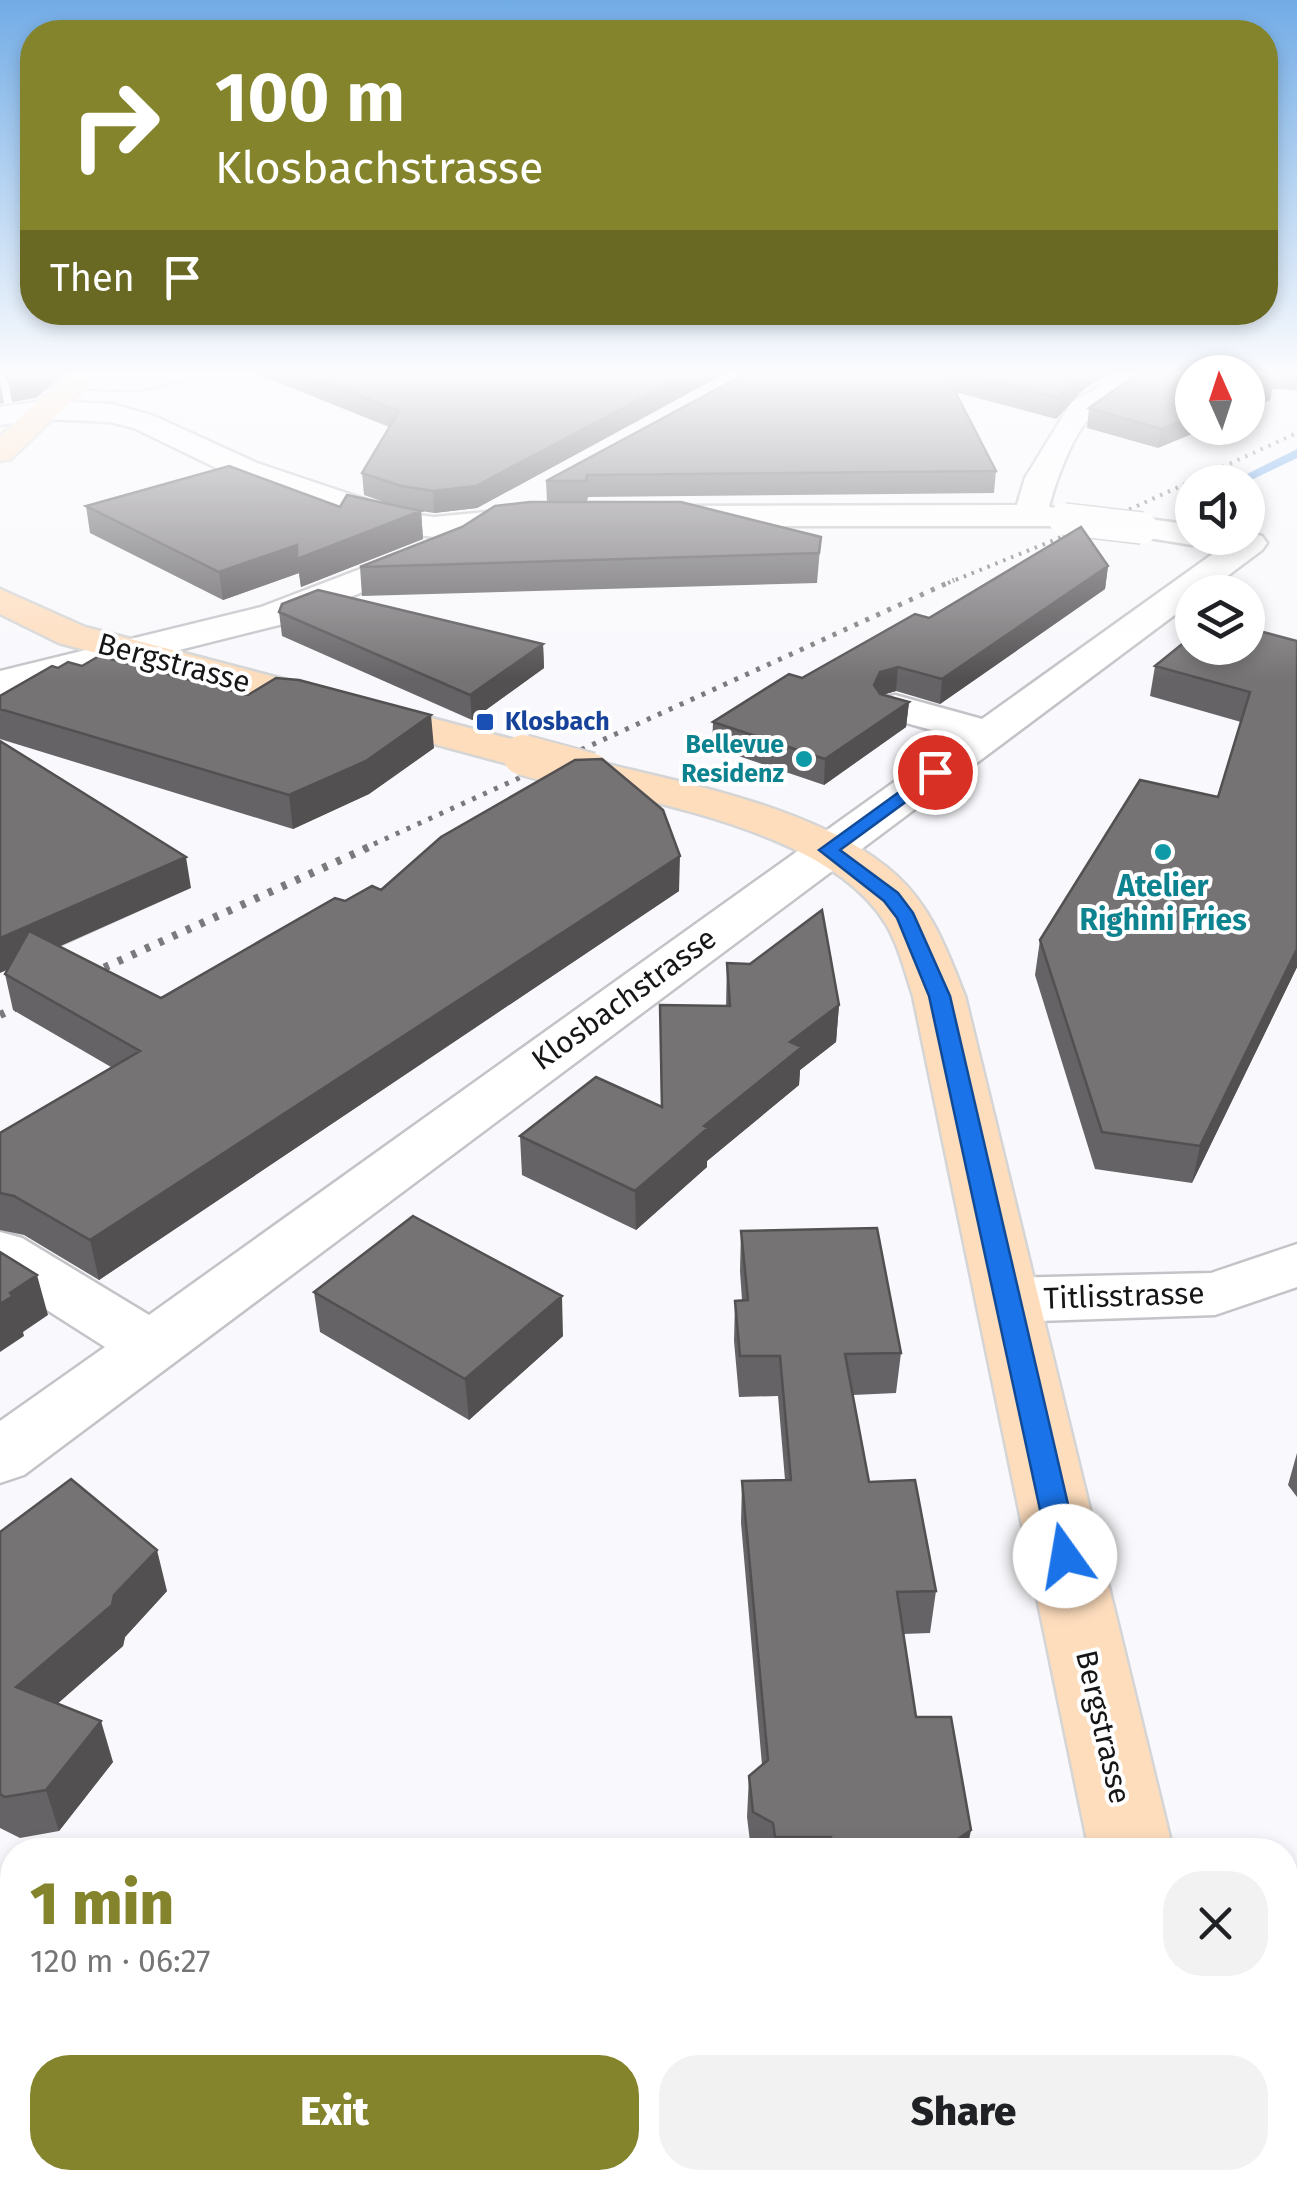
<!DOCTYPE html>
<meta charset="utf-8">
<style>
body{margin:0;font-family:"Fira Sans",sans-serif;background:#f2f2f2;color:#202124;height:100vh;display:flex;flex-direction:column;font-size:38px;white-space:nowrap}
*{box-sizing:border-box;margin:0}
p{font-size:32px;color:#757577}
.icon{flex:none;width:55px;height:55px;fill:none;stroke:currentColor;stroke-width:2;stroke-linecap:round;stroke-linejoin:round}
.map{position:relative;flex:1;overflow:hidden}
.sheet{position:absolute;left:0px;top:1838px;width:1298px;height:352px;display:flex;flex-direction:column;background:#fff;border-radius:40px 40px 0 0;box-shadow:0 5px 15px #0003}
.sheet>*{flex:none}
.guide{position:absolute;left:20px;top:20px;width:1258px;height:305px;border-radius:40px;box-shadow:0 5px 15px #0003;background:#84842d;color:#fff;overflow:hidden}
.needle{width:65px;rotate:357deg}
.tools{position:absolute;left:1175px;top:355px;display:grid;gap:20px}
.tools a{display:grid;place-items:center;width:90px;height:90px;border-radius:50%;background:#fff;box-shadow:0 5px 15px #0003;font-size:50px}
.pin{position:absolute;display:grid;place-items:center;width:85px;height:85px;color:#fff;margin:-42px;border:5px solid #fff;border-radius:50%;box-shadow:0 2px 10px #0007}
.me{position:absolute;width:110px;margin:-55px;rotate:347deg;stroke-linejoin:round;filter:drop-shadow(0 0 8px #0008)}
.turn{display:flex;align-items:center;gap:35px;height:210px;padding:0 30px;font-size:45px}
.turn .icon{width:130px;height:130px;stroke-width:2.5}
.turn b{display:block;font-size:70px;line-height:85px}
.then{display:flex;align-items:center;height:95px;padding:0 30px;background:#0003;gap:20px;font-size:38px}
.round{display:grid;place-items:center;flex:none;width:105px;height:105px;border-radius:40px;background:#f2f2f2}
.head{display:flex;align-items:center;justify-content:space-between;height:170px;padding:0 30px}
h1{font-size:60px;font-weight:800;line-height:75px;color:#84842d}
.cta{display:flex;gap:20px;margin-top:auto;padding:20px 30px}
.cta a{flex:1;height:115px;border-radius:40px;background:#84842d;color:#fff;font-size:40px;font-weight:800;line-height:115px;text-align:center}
.cta a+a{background:#f2f2f2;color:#202124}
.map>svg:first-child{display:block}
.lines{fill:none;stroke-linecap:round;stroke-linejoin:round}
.stream{fill:#62a1e4;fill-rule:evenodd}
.minor-casing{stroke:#c4c4c8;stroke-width:5}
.major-casing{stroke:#d5d5d5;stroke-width:5}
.minor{fill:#fff;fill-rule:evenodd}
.major{fill:#feddbd;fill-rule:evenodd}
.rail-far2{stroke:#7a7a7d;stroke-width:4;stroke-dasharray:2.5 6;stroke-linecap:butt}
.rail-far1{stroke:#7a7a7d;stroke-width:5;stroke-dasharray:4 8;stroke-linecap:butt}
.rail{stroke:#7a7a7d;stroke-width:8;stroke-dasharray:5 10;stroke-linecap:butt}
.minor-bridge-casing{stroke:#c4c4c8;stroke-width:34;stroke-linecap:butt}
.major-bridge-casing{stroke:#d5d5d5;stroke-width:44;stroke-linecap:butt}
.minor-bridge{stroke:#fff;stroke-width:31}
.major-bridge{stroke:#feddbd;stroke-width:40}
.wall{fill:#656365}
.shaded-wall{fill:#535052}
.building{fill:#767375;stroke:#535052;stroke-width:2.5}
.route{fill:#1a73e8;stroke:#114b97;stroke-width:2.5}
.transit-dot{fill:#1a4fb4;stroke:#fff;stroke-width:4}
.culture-dot{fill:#0f9aa8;stroke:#fff;stroke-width:4}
.labels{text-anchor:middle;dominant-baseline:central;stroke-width:8;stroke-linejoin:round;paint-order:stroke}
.far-transit-label{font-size:25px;font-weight:bold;fill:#164399;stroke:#fff;text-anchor:start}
.far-culture-label{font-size:25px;font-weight:bold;fill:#0d838f;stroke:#fff;text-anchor:end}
.street-label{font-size:30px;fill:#161618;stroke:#fff}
.culture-label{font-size:30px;font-weight:bold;fill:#0d838f;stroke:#fff}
</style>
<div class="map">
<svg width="1297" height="2188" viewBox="0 0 1297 2188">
<rect width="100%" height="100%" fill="#f9f9fd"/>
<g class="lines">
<!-- stream -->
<path class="stream" d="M1297,449v9l-50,24h-16z
M1192,501v9l-9,3 -7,-4z"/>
<!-- minor casing -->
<g class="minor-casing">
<path id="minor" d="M73,374h113l-4,6 -44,10 -73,-2 -4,-6z
M1121,374h34c-15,19 -43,25 -61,40 -20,15 -39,69 -45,93l27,5 5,7 -5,7h-415l-12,-3 -5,-7 5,-7 12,-3 356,-1 8,-27 46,-75z
M45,401l67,3 42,12 103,47 152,51 25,3 106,-10 12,3 5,7 -5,7 -12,3 -106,10 -30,-4 -169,-56 -101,-49 -24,-6 -65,-3 -45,6v-18z
M1142,518l50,7v13h15l-15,7 -62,-10 -5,-7 5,-7z
M1248,533l14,3 5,7 -5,7 -56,42h-14v10l-1168,873 -24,8v-62l105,-74 -105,-67v-48l22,6 127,77 808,-578 -76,-21 -6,-9 6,-9 14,-3 87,24 253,-181h13z
M431,542l12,3 5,7 -5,7 -156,64 -287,72v-24l261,-64z
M1297,1244v43l-82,28 -208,7 -22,-7 -9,-15 9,-15 22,-7 204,-5z"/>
</g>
<!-- major casing -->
<g class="major-casing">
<path id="major" d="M68,374h31l-88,85 -11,2v-25z
M0,589l85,38 453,119 6,9 -6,9 -15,4 -464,-125 -59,-29z
M590,760c96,24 233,48 307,116 35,32 51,77 68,120l208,854h-84l-176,-854c-8,-24 -14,-50 -27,-72 -54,-89 -218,-117 -311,-142l-6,-9 6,-9z
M1156,2178h96l2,10h-96z"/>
</g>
<!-- minor -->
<use href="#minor" class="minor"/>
<!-- major -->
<use href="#major" class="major"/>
<!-- rail-far2 -->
<path class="rail-far2" d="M948,583l178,-72 171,-78"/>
<!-- rail-far1 -->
<path class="rail-far1" d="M363,849l591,-269"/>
<!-- rail -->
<path class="rail" d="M77,980l292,-133
M0,1015l36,-17"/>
<!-- minor-bridge casing -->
<g class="minor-bridge-casing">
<path id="minor-bridge" d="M1064,519l78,9"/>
</g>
<!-- major-bridge casing -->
<g class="major-bridge-casing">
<path id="major-bridge" d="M523,755l67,18"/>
</g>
<!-- minor-bridge -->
<use href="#minor-bridge" class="minor-bridge"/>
<!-- major-bridge -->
<use href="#major-bridge" class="major-bridge"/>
</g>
<!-- wall -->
<path class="wall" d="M257,374h467l-247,134 -43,5 -13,-2 2,28 -122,48 -2,-14 -76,27 -133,-67 -4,-27 254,1 52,-2 -28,-10 -2,-22 27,-46z
M745,374h371l-15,4 -18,12 -27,29 -101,-27 41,79 -2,22 -406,4 -1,5 234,35 -4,46 -455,13 -2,-29 187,-65 -1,-21z
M1192,374l-34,74 -71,-20 2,-20z
M1248,374h49v16l-25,-1 -2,11 -22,10z
M1108,566l-3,23 -165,115 -44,-13 -13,4 26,7 -3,25 -82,58 -112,-38 1,-25 216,-104z
M279,612l264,32 1,24 -72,52 -190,-84z
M1248,648l49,319 -105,216 -97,-14 -60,-194 5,-35 178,-143 23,-75 -91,-26 5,-30z
M0,696l434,52 -65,46 -76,35 -293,-90z
M191,888l-131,59 101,51 184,-97 36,-11 298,1 -580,389 -75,-45 -24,-5v-97l111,-66 -98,-57 -8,-36 1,-3z
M727,963l112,42 -3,37 -36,28 -1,15 -92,76v6l-71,63 -114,-55 -2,-39 141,-29 -1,-102 66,1z
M741,1231l160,122 -5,40 -43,2 16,87 67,109 -6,42 -27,1 13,83 51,133h-216l-4,-33 2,-41 13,-11 -21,-242 1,-42 43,-1 -7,-84 -39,1 -5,-56 1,-40 7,-1 -2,-29z
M314,1292l249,44 -94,84 -149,-88z
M1297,1453v44l-9,-12z
M0,1532l167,59 -42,46 -2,9 -65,57 55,59 -54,69 -39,7 -20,-10z
M15,2178h298l-2,10h-291z"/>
<!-- shaded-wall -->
<path class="shaded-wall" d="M37,374h27l-28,24 -24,4 -4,-21z
M687,374h37l-247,134 -43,5 -1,-22z
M1081,374h35l-15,4 -18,12 -27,29 2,-21z
M0,380l4,23 -4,1z
M1273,382l-3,18 -22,10v-18z
M1192,416v12h15l-49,20 3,-19z
M421,511l2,28 -122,48 -2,-14 -76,27 -4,-28 78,-27z
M1108,566l-3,23 -165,115 2,-25z
M543,644l1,24 -72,52 -2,-25z
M898,667l-2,24 -18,5 -4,-11 6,-13z
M909,702l-3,25 -82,58 1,-26z
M431,715l3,33 -65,46 -76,35 -4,-34z
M680,856l-1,35 -580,389 -9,-40z
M186,857l5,31 -191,85v-35z
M1297,949v18l-105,216 8,-37z
M839,1005l-3,37 -36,28 -1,15 -92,76v6l-71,63 -1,-39 155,-149z
M37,1275l11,40 -25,17 1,4 -24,16v-48l10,-11z
M562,1296l1,40 -94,84 -4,-41z
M157,1550l10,41 -42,46 -2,9 -93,82 -14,-41 98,-92z
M101,1721l12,41 -54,69 -13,-41z
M971,1830l-4,20h-25z
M4,1956l8,21v17l-12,17v-50z
M285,2178h28l-2,10h-44z"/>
<!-- building -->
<path class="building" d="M6,374h31l-5,4 -24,3z
M305,374h382l-211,112 -43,5 -32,-5 -39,-13 37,-62z
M745,374h201l50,97 -409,4 -1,6h-40z
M967,374h114l-23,24z
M1137,374h55v42l-31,13 -72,-21z
M1248,376l25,6 -25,10z
M229,466l111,41 7,-12 74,16 -124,48v-14l-78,27 -133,-66z
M530,502h151l140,35 -2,16 -459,14 102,-40 33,-21z
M1081,527l27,39 -166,113 -44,-12 -18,5 -6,13 6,9 29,8 -84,57 -112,-37 76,-48 13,4 113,-64 14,4z
M318,590l225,54 -73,51 -191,-83 3,-8z
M1248,628l49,13v308l-97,197 -98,-14 -62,-192 100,-160 78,17 32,-105 -95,-26 37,-30v12h56z
M99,656l149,39 28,-17 23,2 132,35 -65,46 -77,34 -289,-86v-13l52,-30 6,2 10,-6 14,4z
M0,741l186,116 -186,81z
M602,759l61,51 17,46 -590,384 -76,-44 -14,-3v-60l140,-82 -135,-77 24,-43 132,67 174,-100 10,3 27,-15 9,4 60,-53 134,-77z
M822,910l17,95 -49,37 12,5 -98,79 4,2 -73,63 -115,-55 76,-59 66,30 -2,-102 70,1 -3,-43 23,1z
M413,1216l149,80 -97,83 -151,-87z
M877,1228l24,125 -56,1 24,128 46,-2 21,111 -39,1 19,125h35l20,113 -29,20h-110l-1,-13h-56l-2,-14 -20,-11 -4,-36 19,-16 -26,-279 49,-1 -11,-124h-40l-5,-55 13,-1 -7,-69z
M0,1252l37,23 -27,18 3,3 -13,8z
M71,1479l86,71 -43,45 -2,10 -96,82 85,34 -55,69 -41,7 -5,-3v-262z
M24,2178h261l-18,10h-228z
M716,2178h312l2,10h-313z"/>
<!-- sky -->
<linearGradient id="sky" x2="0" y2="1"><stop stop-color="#72ace6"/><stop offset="0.55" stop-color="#fcfcfe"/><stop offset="1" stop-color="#fcfcfe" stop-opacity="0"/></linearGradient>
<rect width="1297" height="680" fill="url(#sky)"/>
<!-- route -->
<path class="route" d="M935,766l9,6 -3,4 -101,74 58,43 15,20 37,83 130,560 -5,9 -10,3 -11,-3 -4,-9 -121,-560 -32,-78 -13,-17 -65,-51z"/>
<!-- markers -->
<rect class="transit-dot" x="475" y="712" width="20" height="20" rx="5"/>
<g class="culture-dot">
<circle cx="804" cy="759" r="10"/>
<circle cx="1163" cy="852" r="10"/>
</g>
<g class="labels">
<!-- far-transit labels -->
<g class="far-transit-label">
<text x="505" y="722">Klosbach</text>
</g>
<!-- far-culture labels -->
<g class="far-culture-label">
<text x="784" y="745">Bellevue<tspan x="784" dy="29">Residenz</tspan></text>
</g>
<!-- street labels -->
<g class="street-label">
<text transform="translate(174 663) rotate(15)">Bergstrasse</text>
<text transform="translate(624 999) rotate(-36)">Klosbachstrasse</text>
<text transform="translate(1124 1296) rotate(-2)">Titlisstrasse</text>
<text transform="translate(1103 1727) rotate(77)">Bergstrasse</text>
</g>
<!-- culture labels -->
<g class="culture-label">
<text x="1163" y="886">Atelier<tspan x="1163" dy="34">Righini Fries</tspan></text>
</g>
</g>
</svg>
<div class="tools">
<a><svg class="needle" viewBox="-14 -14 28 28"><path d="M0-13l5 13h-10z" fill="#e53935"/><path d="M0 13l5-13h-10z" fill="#757577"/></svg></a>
<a><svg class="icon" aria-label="sound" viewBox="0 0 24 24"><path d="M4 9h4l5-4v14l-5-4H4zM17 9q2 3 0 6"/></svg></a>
<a><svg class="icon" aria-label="layers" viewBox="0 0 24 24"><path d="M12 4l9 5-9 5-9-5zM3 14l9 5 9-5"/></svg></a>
</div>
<div class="pin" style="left:935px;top:772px;background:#d93025"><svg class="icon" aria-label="arrive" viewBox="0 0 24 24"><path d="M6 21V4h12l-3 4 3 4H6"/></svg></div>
<svg class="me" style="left:1065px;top:1556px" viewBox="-20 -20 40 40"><circle r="19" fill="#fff"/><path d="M0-13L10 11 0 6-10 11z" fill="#1a73e8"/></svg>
<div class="guide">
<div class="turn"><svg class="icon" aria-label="right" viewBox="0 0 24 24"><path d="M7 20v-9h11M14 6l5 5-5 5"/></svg><div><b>100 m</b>Klosbachstrasse</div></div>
<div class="then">Then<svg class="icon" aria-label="arrive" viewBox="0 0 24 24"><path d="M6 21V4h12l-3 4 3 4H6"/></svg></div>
</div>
<section class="sheet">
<div class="head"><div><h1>1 min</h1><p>120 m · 06:27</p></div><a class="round"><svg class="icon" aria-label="close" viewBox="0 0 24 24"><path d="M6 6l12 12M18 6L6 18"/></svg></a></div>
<div class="cta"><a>Exit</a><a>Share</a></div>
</section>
</div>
